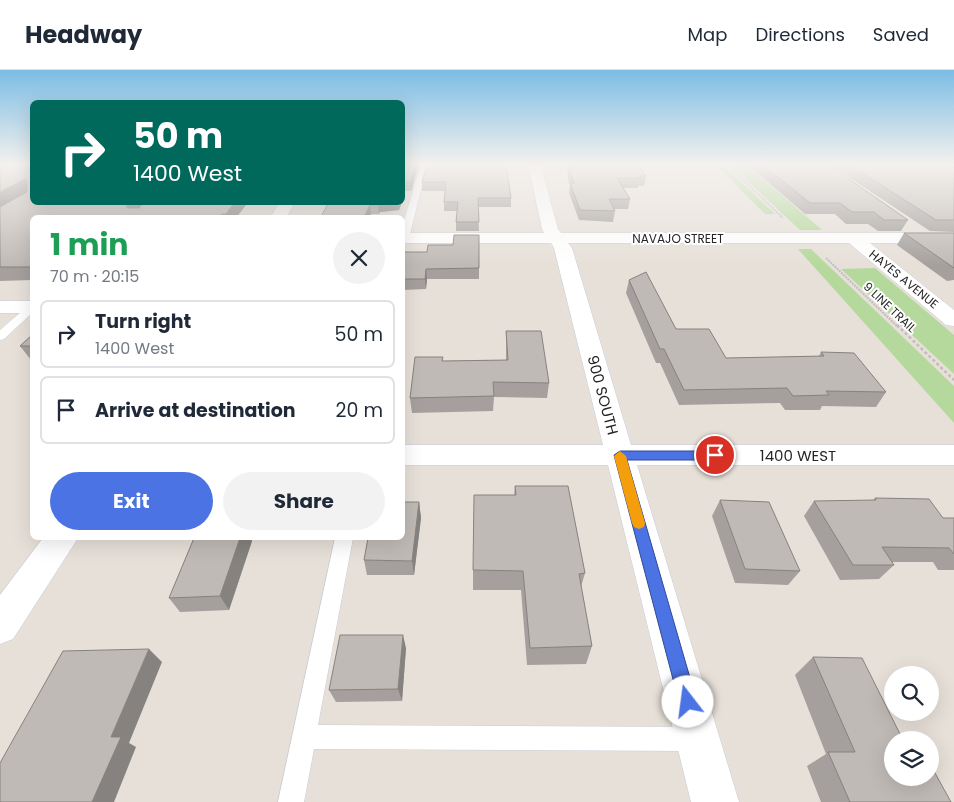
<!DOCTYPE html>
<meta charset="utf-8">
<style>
body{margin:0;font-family:Poppins,sans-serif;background:#f2f2f3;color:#1f2937;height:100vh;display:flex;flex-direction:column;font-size:19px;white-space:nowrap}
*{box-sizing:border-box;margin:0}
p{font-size:16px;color:#747a83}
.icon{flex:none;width:28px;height:28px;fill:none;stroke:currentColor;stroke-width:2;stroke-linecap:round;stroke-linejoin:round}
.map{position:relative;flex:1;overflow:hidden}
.side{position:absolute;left:30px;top:145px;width:375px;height:325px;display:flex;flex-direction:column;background:#fff;border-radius:8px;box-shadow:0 5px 20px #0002}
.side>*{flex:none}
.top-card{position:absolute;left:30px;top:30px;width:375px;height:105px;border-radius:8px;box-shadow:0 5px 20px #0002;background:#00695c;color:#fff;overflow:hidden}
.fabs{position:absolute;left:884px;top:596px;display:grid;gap:10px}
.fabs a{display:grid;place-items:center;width:55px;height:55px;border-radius:50%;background:#fff;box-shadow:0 5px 20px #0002;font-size:25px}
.pin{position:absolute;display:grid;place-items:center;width:42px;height:42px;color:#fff;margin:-21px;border:2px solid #fff;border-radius:50%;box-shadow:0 1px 5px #0007}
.me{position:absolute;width:55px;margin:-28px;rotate:345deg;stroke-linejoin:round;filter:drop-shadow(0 0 4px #0008)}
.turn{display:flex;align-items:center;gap:18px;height:105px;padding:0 20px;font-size:22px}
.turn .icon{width:65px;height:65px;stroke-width:2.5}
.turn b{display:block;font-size:35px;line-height:42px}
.round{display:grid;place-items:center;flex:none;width:52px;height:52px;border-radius:26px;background:#f2f2f3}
.summary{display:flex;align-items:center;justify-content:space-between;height:85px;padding:0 20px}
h1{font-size:30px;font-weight:700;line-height:38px;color:#1e9e55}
.cta{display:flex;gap:10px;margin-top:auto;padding:10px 20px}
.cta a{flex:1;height:58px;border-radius:30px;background:#4b73e3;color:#fff;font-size:20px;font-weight:700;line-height:58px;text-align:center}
.cta a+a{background:#f2f2f3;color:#1f2937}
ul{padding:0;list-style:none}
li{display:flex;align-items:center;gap:15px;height:68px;margin:0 10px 8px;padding:0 10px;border:2px solid #e0e1e3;border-radius:8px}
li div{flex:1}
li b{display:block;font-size:19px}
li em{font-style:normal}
header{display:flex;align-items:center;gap:30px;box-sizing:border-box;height:70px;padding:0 25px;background:#fff;border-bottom:1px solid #e0e1e3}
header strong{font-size:24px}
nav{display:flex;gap:28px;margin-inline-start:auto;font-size:18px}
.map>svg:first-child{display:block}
.green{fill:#b5d89c}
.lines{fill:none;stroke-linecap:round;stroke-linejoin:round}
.lane-casing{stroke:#c8ccd7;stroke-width:1}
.street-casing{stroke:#c8ccd7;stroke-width:1}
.secondary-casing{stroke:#c8ccd7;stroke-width:1}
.path-far1{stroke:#bebebe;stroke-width:2;stroke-dasharray:2 1;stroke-linecap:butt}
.path{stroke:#bebebe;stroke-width:2.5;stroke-dasharray:3 2.5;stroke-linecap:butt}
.lane{fill:#fff;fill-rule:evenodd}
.street{fill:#fff;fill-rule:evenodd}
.secondary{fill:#fff;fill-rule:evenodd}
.wall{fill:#a5a09d}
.shaded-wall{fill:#86827f}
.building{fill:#c0bab6;stroke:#86827f}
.route{fill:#4b73e3;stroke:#314b94}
.slow{fill:#f59e0b}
.labels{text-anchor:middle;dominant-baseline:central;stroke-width:4;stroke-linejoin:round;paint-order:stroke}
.far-street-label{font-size:12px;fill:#262626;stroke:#fff}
.street-label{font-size:15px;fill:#262626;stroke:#fff}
</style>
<header>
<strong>Headway</strong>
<nav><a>Map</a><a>Directions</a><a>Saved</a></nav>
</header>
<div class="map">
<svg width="954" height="732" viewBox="0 0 954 732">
<rect width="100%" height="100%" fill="#e7e0d9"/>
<!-- green -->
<path class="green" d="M715,94h7l53,50h-10z
M729,94h17l76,66h-22z
M798,179h13l143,137v37z
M875,198l79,67v39l-113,-105z"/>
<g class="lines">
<!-- lane casing -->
<g class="lane-casing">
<path id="lane" d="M421,94h6l-18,74 -5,3 -2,-14z
M32,235v8l-28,26 -4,1v-10l28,-24z
M335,468h18l-35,187 377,2 8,4 4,8 -4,8 -8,4 -381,-2 -10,53h-26z"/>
</g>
<!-- street casing -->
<g class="street-casing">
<path id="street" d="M528,94h12l18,65 3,4h393v10h-84l84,67v16l-8,-1 -97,-82h-281l4,5 59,197h323v20h-317l102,337h-48l-83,-337h-206v-20h201l-49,-197 -3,-5h-149v-10h142l-2,-4z
M0,231h32v12h-32z"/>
</g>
<!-- secondary casing -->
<g class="secondary-casing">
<path id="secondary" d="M280,132h15l-9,16h-16z
M43,468h35l-65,101 -13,5v-49z"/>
</g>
<!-- path-far1 -->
<path class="path-far1" d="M726,94l57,54
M826,188l72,69"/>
<!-- path -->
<path class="path" d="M897,255l57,55"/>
<!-- lane -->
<use href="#lane" class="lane"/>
<!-- street -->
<use href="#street" class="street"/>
<!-- secondary -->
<use href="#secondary" class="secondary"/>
</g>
<!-- wall -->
<path class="wall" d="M32,94v38h216l-12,16h-204v62l-32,1v-74z
M402,94h17l-8,27h-6l-3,8z
M427,94l84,34v9h-33l1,24h-23v-9l1,-11h-13v-9l1,-11h-23v-9z
M565,94h72l9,12 -2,10h-6v2h-15l7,11 -2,10h-14l1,2 -2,11 -34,-2 -10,-27 1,-7 -2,-8v-5z
M747,94h80l81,56 -7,11h-23l-10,-7h-22l-11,-10h-30z
M829,94h125v68l-24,-1z
M329,132h73l-3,8 -19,2 -1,2h-8l-2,4h-48z
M904,163h50v47l-7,1 -50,-36z
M479,165v44h-52l-1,10 -24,1v-38h25l26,-7z
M629,210l47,49 50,29 93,-2 2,-4 65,40 -10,15 -54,-1 -2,4h-35l-5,-7 -101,2 -19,-42h-4l-30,-70z
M506,261l43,52 -2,15 -53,-1 -1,14 -81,2 -2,-15 33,-41v4l63,-1z
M32,265v26l-1,-1 -11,-14z
M515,416l70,87 -4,14 11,59 -6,18 -59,1 -6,-75h-48v-20l41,-75z
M875,428l68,20h11v52h-16l-5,-8h-41l2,3 -15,14 -39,1 -36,-64 10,-15h59z
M720,430l80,71 -12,14 -53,-2 -23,-67z
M419,432l2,16 -7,57h-47l-3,-15z
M194,468h56l2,3 -23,69 -49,2 -11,-14z
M406,578l-4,53 -66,1 -7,-12z
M813,587l79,83 59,62h-130l-14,-36 19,-12 -31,-79z"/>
<!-- shaded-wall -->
<path class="shaded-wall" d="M416,94h3l-8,27 -1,-9z
M25,109l6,11 -31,17v-15z
M404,112l1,9 -3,8v-12z
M130,132h17l-14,15 -6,-9v-3z
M235,132h13l-12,16h-9l-1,-4z
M385,132h17l-3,8 -19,2 -1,2 -1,-11z
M370,135l1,9 -2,4h-5z
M426,199l1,10 -1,10 -1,-10z
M419,432l2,16 -7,57 -2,-14z
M240,468h10l2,3 -23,69 -9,-14z
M403,565l3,13 -4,53 -4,-12z
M149,579l13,13 -33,81 7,4 -22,55h-22l19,-65z"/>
<!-- building -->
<path class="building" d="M0,94h32v38h98l-3,3v3h12l5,-6h91l-9,12h-4l-4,4h-186v49h-32v-60l27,-15v-12l-2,-1 -25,13z
M402,94h14l-6,18h-6l-2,5z
M427,94h79l5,34h-33l1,24h-23l2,-20h-14l2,-20h-24z
M570,94h67l9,12h-7l1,2h-23l13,21h-21l6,12 -35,-1 -10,-27h4l-5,-14h3z
M762,94h65l81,56h-24l-10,-8h-22l-12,-9h-30z
M848,94h106v56h-18z
M329,132h56l-7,1v2h-8l-6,12h-43z
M904,163h50v35z
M454,165h25v33l-53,1 -1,10h-23v-27h25l1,-7h25z
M646,202l30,57h33l17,29 98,-2 -3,-4 33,1 32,39 -60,-1 3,4 -36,1 -6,-8 -103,2 -20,-41h-4l-31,-69z
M506,261h35l8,52 -56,-1 1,14 -84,2 5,-41h28l-1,4 66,-1z
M32,265v11h-12z
M515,416h53l17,87 -6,1 13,72 -62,2 -7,-77 -50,-1 1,-75h42z
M875,428l54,1 14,19h11v36l-5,-6 -67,-1 12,18h-41l-39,-64 62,-1z
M720,430l49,2 31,69 -55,-2z
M402,432h17l-7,59 -48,-1 4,-22h34z
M194,468h46l-20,58 -51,2z
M340,565h63l-5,54 -69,1z
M149,579l-38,88h10l-29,65h-92v-39l63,-112z
M813,587l49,1 41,82h-11v38h38v-14l21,38h-101l-22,-50h27z"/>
<!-- sky -->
<linearGradient id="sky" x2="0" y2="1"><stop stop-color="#7bbde4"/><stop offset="0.48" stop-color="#f4f1ee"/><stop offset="1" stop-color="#f4f1ee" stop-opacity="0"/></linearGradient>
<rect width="954" height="196" fill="url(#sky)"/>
<!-- route -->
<path class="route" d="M620,381h95l6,4 -6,5h-88l70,242 -3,6 -6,3 -6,-3 -3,-6 -65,-247z"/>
<!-- slow -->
<path class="slow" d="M620,381l6,5 19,67 -1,4 -5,2 -5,-2 -2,-4 -18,-67z"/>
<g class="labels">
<!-- far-street labels -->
<g class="far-street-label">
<text x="678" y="168">NAVAJO STREET</text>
<text transform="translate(904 209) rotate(39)">HAYES AVENUE</text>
<text transform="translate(890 237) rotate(43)">9 LINE TRAIL</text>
</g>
<!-- street labels -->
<g class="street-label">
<text transform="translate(603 325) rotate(75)">900 SOUTH</text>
<text x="798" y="385">1400 WEST</text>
</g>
</g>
</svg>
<div class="fabs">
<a><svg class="icon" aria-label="search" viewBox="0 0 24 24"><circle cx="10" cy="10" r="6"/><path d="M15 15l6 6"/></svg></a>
<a><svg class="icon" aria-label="layers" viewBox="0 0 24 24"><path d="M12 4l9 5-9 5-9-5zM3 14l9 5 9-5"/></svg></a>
</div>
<div class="pin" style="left:715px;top:385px;background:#d93025"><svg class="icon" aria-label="arrive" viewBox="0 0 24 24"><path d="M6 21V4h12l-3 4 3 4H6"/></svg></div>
<svg class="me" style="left:688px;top:632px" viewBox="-20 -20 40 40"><circle r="19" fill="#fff"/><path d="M0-13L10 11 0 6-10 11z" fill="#4b73e3"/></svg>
<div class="top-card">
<div class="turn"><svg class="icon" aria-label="right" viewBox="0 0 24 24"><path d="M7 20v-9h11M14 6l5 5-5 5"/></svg><div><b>50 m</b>1400 West</div></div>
</div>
<section class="side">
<div class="summary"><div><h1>1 min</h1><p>70 m · 20:15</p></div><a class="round"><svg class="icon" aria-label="close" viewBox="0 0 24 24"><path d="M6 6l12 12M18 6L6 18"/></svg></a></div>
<ul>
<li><svg class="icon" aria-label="right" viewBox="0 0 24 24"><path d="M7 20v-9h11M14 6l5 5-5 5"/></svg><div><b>Turn right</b><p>1400 West</p></div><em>50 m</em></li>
<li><svg class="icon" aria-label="arrive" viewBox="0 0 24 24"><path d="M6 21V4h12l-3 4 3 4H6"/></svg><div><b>Arrive at destination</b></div><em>20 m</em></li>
</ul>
<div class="cta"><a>Exit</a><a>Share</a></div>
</section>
</div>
